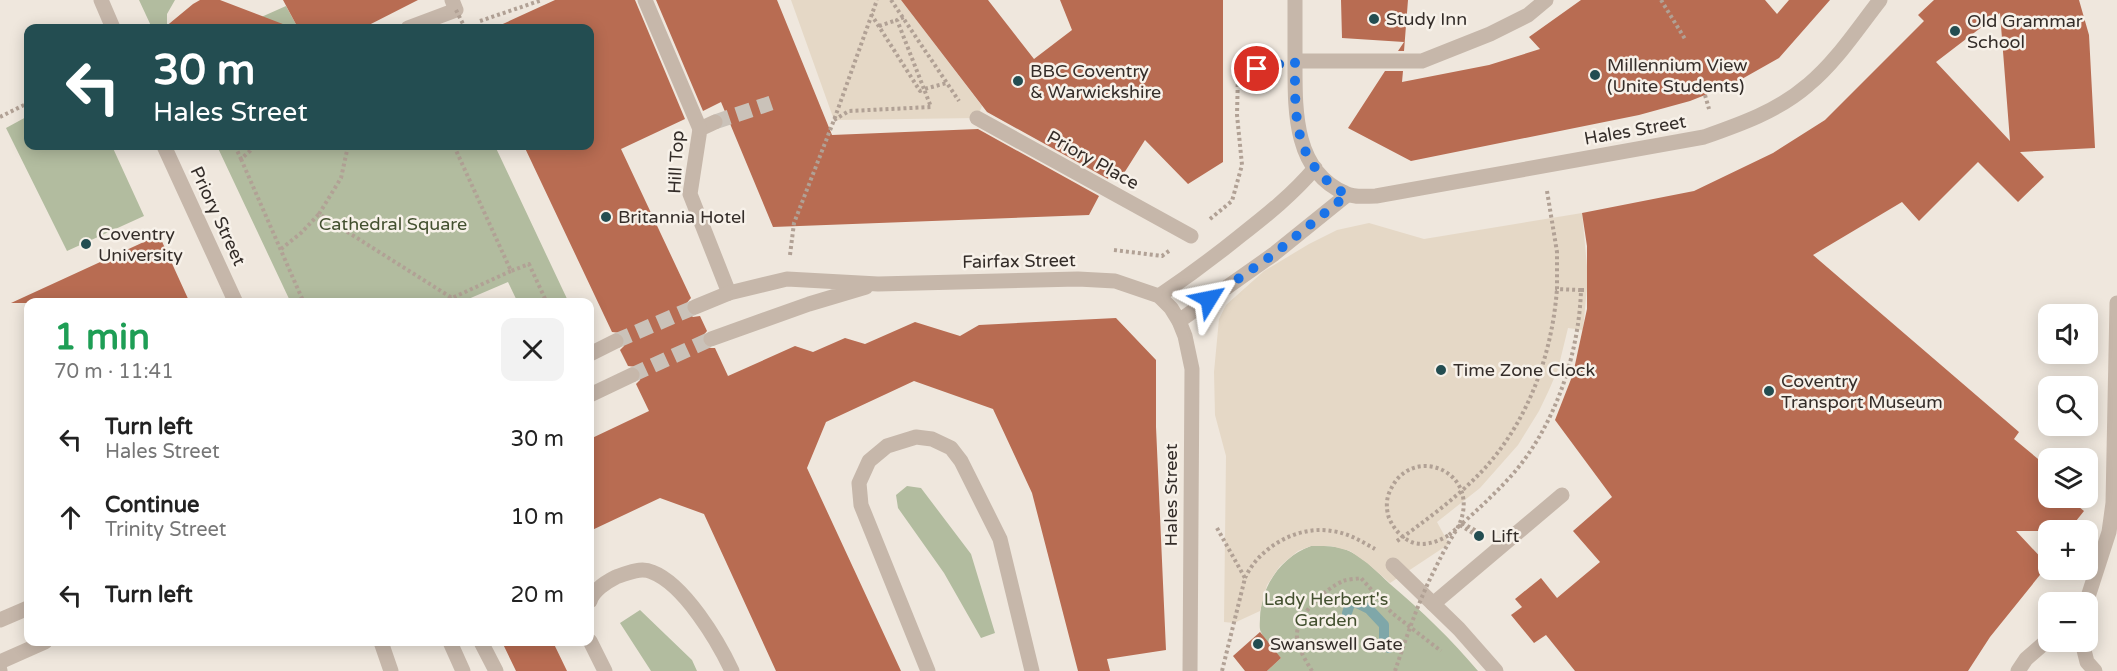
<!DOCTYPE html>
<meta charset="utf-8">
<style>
body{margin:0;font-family:"Varela Round",sans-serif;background:#f2f2f2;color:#222;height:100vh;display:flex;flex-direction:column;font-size:22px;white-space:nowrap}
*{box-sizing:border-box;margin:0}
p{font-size:20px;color:#767676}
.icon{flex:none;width:33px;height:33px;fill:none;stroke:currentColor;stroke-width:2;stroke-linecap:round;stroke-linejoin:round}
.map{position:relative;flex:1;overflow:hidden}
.sheet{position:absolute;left:24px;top:298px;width:570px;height:348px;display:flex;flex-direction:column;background:#fff;border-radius:12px;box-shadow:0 3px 15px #0003}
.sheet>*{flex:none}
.guide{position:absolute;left:24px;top:24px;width:570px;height:126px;border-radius:12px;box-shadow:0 3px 15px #0003;background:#234d51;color:#fff;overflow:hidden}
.buttons{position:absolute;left:2038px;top:304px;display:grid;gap:12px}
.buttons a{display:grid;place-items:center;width:60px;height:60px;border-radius:12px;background:#fff;box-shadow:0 3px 15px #0003;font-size:30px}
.pin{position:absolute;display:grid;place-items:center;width:51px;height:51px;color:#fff;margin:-26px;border:3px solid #fff;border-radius:50%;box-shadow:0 2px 6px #0007}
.me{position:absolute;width:66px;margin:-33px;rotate:55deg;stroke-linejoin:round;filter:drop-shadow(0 0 4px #0008)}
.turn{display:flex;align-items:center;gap:21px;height:126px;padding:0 30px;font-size:27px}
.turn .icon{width:78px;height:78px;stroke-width:2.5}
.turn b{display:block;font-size:42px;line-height:51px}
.round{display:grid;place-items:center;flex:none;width:63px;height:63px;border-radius:12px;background:#f2f2f2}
.head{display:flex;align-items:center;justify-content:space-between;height:102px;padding:0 30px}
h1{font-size:36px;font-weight:700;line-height:45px;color:#1e9e55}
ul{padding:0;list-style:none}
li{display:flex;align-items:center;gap:18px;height:78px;padding:0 30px}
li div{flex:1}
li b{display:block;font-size:22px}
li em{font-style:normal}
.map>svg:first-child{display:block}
.green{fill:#b2bc9f}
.plaza{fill:#e5d8c6}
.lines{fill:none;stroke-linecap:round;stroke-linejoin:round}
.stream{stroke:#7fa7a9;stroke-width:10}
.building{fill:#b86c52;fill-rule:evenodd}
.minor-tunnel{stroke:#cac2b9;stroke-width:15;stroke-dasharray:15 8;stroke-linecap:butt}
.tertiary-tunnel{stroke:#cac2b9;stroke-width:15;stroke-dasharray:15 8;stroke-linecap:butt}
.path{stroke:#b1a195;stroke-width:4;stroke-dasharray:3 3;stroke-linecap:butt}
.service{stroke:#c6b7aa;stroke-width:15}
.pedestrian{stroke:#c6b7aa;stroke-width:15}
.minor{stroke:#c6b7aa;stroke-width:15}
.tertiary{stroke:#c6b7aa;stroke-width:15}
.path-bridge{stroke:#b1a195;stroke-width:4;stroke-dasharray:3 3;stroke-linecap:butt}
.route{stroke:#1a73e8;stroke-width:10;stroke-dasharray:0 18}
.poi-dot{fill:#234d51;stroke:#f7f1e9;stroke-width:2}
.labels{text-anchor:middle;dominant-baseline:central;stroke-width:5;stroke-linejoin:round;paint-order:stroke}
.poi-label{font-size:18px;fill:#342d29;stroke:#f7f1e9;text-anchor:start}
.street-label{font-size:18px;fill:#342d29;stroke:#f7f1e9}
.park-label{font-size:18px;fill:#43502f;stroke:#f7f1e9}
</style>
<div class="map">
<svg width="2117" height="671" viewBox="0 0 2117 671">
<rect width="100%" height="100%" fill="#efe7dd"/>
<!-- green -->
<path class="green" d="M139,0h36l-8,14v14h-15z
M286,6l12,22h-49l-1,-5z
M28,116v30h84l32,70 -77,35 -61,-123z
M217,146h278l74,157h-51l-10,-21 -49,21h-168z
M907,486l14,2 50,66 24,79 -14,5 -37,-65 -46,-65 -2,-13z
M1311,546c13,0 28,-1 40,6 15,7 27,21 39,32 32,27 61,55 88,87h-211l14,-13c-6,-7 -17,-17 -20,-26 -2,-3 -1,-10 -1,-14 1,-32 21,-61 51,-72z
M640,610l52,50 5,11h-46l-31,-48z"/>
<!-- plaza -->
<path class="plaza" d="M791,0h110l81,106 -5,12 -143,2z
M1582,213l6,64 -5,53 -15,-2 -10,41 -9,21 -10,21 -21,34 -38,43 -43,34 12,22 -59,39 -23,-20 -17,-12 -19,-5h-20l-13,5 -18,15 -13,19 -7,26 -26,12 -10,-1 2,-166 -11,-41 -1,-43 5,-53 7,-14 38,-34 45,-27 28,-14 32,-7 55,16z"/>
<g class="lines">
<!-- stream -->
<path class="stream" d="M1347,613l3,-9 5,-2 14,7 15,16v16l5,7"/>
</g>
<!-- building -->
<path class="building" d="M200,0h20l68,26v2h-124l29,-24z
M283,0h135l-55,28h-65z
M555,0h80l50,119 -64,30 70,149 -6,7 1,6 7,6 7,-1 7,15 -5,6v6l7,5h6l13,28 67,-30 18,6 32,-14 20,6 50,-22 45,14 19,-11 137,-7 40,42v67l10,223 -59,9 3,12h-32l-46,-178 -39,-84 -79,-28 -88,41 -19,46 94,203h-125l-72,-157 -44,-16 -70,33v-92l59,-28 -13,-27 4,-4 1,-9 -4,-4 -9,-1 -8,-16 4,-4 1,-9 -4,-4 -9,-1 -88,-186h66v-118h-96z
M656,0h121l55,135 146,-6 121,67 -10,19 -316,12 -52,-125 -18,9z
M901,0h87l46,59 38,-29 -12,-30h163v162l-35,22 -43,-44 -26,41 -10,-5 -1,3 -121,-67z
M1341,0h67l-4,51h-6l6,-9 -62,-4z
M1581,0h184l12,14 12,-14h41l-51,58 -46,26 -43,17 -51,14 -228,46 -63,-33 37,-57h18l-1,11 87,-17 51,-16 -11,-12z
M1934,0h145l10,35 6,113 -75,4 24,25 -26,25 -40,-40 -59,59 -17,-19 -89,53 206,177 -5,7 35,29v30h19l16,13 -16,20h-52l32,34 -58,72 -22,34h-393l-29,-36 -12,8 -23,-28 11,-8 -7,-8 26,-21 16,20 43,-36 -27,-31 39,-34 -57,-77 18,-46 14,-65v-63l-5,-33 112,-22 79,-38 52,-33 99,-99 -6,-6zM2000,13l10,128 -74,-79z
M159,235l31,68h-179z
M1260,632l21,26 -14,13h-22l-12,-15z
M502,642h51l14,29h-51z"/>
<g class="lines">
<!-- minor-tunnel -->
<path class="minor-tunnel" d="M715,122l56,-19"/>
<!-- tertiary-tunnel -->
<path class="tertiary-tunnel" d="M616,341l79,-34
M632,375l79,-36"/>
<!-- path -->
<path class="path" d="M891,0l68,101
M1661,0l24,39
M871,14l49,77 4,-2 -27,-69 7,-3
M480,21l62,-21
M879,26l18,-6
M1705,95l4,14
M0,117l28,-14
M834,120l15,-9 82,-4 -7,-18 23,-6
M235,146l6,13 9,-8 3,-5
M348,146l-7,32 -22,36 133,84 59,-27
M454,146l57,125 18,-7 18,39
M241,159l63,144
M1210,219l22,-18 10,-36 -5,-50 1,-42 32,-7
M281,249l20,-16 18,-19
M1114,250l48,6 7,-5
M790,255l4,-32 40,-103 43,-120
M1581,290h6
M440,303l12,-5
M1462,523l18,10
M1460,525l16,10
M1217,528l28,50 -23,93
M1449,535c22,-19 43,-38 63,-60 43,-49 67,-121 69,-185l-24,-1v-37l-10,-61
M1397,541c31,-22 62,-45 88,-73 44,-49 67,-114 72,-179
M1245,578c14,-31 53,-53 87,-47 16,2 29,10 43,18
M1312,671c-6,-10 -14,-22 -15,-34 -2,-21 28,-48 46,-56 5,-2 13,-2 18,-3l31,35 49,38"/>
<!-- service -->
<path class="service" d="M408,28l48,-18 -4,-10
M715,122l-15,7 -10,65 39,99
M590,601c3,-10 16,-19 26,-24 11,-4 25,-10 36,-5 32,12 66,69 80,99
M1433,604l129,-109
M590,641l15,30
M450,642l13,29
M481,642l15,29
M0,670v1
M928,671l-67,-166 -2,-22 10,-22 18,-15 29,-9 16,2 19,9 10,13 39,78 32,132"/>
<!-- pedestrian -->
<path class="pedestrian" d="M645,0l55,129
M977,118l214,118"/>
<!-- minor -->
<path class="minor" d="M101,0l12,28
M1295,0c0,21 0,43 0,64 0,47 -1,107 50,129 9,5 21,3 31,3l328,-59c37,-13 74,-26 104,-52 28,-23 50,-57 72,-85
M1295,61h127l68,-27 38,-19 18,-15
M164,146l72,157
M1159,296c28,-19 55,-39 81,-60 27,-21 53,-42 75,-68
M1179,321l95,-67 73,-59
M1393,565l66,64 37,42
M2086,603l23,-71 4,-29 4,-200
M381,642l10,29
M2082,642l5,20 8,9
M2018,671l8,-12 23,-20"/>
<!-- tertiary -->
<path class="tertiary" d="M695,307l34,-14 58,-14 91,5 200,-5 37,2 44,15 12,12 8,13 6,15 7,33 -2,302
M711,339l98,-35 57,-17
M590,354l26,-13
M590,395l42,-20
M0,620l28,-12
M0,662l45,-20"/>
<!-- path-bridge -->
<path class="path-bridge" d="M456,10l9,18
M1395,671c10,-30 21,-62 34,-90 6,-12 12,-25 19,-37 4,-8 10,-15 13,-24 17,-51 -51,-76 -71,-29 -4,8 -4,18 -1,27 5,11 13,21 25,25 13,3 25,-2 35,-8"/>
</g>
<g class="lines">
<!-- route -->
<path class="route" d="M1209,299l65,-45 73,-59c-55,-32 -52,-78 -52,-134l-38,8"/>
</g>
<!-- markers -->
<g class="poi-dot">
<circle cx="1374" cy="19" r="6"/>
<circle cx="1955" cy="31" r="6"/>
<circle cx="1595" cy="75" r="6"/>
<circle cx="1018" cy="81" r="6"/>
<circle cx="606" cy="217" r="6"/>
<circle cx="86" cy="244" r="6"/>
<circle cx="1441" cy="370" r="6"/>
<circle cx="1769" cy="391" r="6"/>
<circle cx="1479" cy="536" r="6"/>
<circle cx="1258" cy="644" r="6"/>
</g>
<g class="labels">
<!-- poi labels -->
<g class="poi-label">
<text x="1386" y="19">Study Inn</text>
<text x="1967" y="21">Old Grammar<tspan x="1967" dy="21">School</tspan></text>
<text x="1607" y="65">Millennium View<tspan x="1607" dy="21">(Unite Students)</tspan></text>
<text x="1030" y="71">BBC Coventry<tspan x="1030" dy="21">&amp; Warwickshire</tspan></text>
<text x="618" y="217">Britannia Hotel</text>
<text x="98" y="234">Coventry<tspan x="98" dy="21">University</tspan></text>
<text x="1453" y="370">Time Zone Clock</text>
<text x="1781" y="381">Coventry<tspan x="1781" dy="21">Transport Museum</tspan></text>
<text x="1491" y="536">Lift</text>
<text x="1270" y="644">Swanswell Gate</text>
</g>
<!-- street labels -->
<g class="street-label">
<text transform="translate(1635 130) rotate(-10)">Hales Street</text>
<text transform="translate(1093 160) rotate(29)">Priory Place</text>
<text transform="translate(676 162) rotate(-87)">Hill Top</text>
<text transform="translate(218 216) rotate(65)">Priory Street</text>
<text transform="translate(1019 261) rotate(-1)">Fairfax Street</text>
<text transform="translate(1171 495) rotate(-90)">Hales Street</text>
</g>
<!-- park labels -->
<g class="park-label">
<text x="393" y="224">Cathedral Square</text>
<text x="1326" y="599">Lady Herbert's<tspan x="1326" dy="21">Garden</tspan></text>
</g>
</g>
</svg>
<div class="buttons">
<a><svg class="icon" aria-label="sound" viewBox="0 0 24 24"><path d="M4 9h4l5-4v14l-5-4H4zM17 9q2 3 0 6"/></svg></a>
<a><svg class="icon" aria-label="search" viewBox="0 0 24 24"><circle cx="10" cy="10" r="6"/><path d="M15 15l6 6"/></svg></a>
<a><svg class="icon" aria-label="layers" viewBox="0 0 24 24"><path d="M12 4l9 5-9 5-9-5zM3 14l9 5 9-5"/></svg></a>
<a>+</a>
<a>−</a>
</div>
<div class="pin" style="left:1257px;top:69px;background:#d93025"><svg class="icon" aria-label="arrive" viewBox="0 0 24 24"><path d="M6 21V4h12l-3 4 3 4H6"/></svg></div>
<svg class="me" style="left:1209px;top:299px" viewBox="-20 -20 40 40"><path d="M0-17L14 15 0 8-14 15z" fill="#1a73e8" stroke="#fff" stroke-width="4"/></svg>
<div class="guide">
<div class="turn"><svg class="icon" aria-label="left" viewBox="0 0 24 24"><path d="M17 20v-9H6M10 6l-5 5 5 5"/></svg><div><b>30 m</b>Hales Street</div></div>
</div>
<section class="sheet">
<div class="head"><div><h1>1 min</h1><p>70 m · 11:41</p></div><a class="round"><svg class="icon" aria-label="close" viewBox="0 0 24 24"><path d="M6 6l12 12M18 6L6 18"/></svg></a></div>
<ul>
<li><svg class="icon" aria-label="left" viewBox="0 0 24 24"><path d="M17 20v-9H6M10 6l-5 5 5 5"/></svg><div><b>Turn left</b><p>Hales Street</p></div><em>30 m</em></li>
<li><svg class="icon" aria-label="ahead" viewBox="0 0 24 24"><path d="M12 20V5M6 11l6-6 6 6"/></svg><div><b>Continue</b><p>Trinity Street</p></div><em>10 m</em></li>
<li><svg class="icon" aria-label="left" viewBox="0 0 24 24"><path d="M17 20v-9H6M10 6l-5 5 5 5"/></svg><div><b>Turn left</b></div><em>20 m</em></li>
</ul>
</section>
</div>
